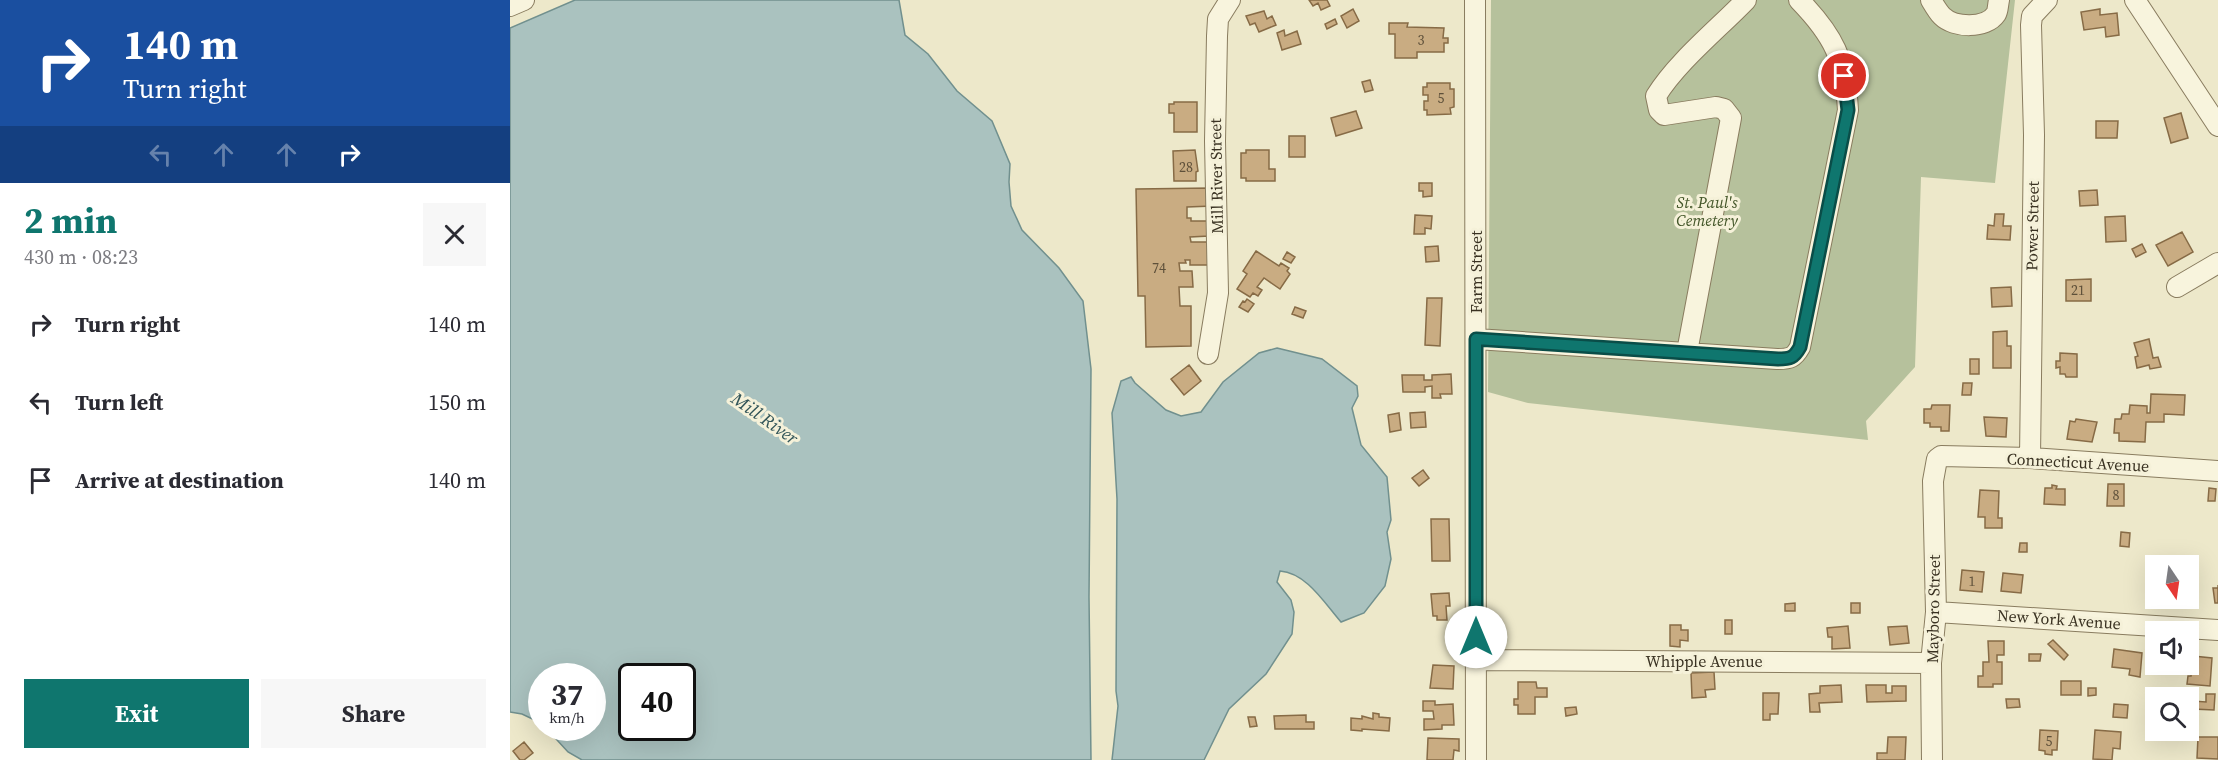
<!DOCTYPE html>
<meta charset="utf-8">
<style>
body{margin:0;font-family:"Source Serif 4",serif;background:#f7f7f7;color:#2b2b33;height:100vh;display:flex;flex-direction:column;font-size:22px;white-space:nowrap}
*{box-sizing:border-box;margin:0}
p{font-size:20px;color:#7c7c81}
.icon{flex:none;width:33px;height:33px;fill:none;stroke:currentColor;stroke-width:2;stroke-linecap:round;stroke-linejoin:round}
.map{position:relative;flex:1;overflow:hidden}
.details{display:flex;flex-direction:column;background:#fff;width:510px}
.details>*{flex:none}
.banner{background:#1a4fa0;color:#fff;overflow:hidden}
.needle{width:39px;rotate:167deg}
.controls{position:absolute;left:1635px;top:555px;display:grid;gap:12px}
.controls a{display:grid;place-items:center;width:54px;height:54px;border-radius:0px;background:#fff;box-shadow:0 6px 24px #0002;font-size:30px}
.speed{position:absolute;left:18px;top:663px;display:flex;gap:12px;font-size:30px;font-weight:700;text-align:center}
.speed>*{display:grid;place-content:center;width:78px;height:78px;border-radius:50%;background:#fff;box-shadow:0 6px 24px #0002;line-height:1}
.speed small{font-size:15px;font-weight:400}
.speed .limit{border:3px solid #111;border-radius:9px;background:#fff;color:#111}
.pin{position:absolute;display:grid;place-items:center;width:51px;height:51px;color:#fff;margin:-26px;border:3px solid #fff;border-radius:50%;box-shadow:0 2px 6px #0007}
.me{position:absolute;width:66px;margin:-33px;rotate:0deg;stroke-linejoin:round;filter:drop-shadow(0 0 4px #0008)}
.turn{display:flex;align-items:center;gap:21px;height:126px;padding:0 24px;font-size:27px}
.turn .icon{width:78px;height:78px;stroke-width:2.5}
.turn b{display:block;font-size:42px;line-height:51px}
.lanes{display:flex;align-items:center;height:57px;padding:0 24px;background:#0003;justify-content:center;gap:30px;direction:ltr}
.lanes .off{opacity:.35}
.round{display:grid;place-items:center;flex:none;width:63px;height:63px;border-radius:0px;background:#f7f7f7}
.overview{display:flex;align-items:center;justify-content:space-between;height:102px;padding:0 24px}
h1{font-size:36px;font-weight:700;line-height:45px;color:#0f766e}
.action{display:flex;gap:12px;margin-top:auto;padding:12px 24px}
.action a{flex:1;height:69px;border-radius:0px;background:#0f766e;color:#fff;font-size:24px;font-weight:700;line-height:69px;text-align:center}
.action a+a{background:#f7f7f7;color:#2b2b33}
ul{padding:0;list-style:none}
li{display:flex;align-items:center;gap:18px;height:78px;padding:0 24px}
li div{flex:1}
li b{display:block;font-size:22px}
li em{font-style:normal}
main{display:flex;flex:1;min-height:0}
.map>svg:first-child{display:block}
.cemetery{fill:#b6c19c}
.water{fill:#aac2bf;stroke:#71908e;stroke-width:1.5;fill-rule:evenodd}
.building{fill:#c9ac82;stroke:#876b46;stroke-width:1.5}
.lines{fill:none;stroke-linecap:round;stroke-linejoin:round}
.minor-casing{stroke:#897c5f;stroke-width:22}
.minor{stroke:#f8f4dd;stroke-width:20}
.route-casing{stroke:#0a4d48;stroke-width:15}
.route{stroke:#0f766e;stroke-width:10}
.labels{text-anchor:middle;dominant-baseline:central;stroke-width:6;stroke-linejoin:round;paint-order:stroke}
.number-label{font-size:14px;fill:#5e503a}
.street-label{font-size:16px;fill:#3a3222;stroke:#f5f1d9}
.park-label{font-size:16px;font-style:italic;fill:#435629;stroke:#f5f1d9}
.water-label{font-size:18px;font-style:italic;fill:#325559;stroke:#f5f1d9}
</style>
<main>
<section class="details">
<div class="banner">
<div class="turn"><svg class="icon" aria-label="right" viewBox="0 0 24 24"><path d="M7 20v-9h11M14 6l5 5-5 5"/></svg><div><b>140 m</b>Turn right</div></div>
<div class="lanes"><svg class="icon off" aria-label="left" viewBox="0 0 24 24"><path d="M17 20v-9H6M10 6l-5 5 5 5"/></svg><svg class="icon off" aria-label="ahead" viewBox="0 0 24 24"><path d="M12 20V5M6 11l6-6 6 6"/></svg><svg class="icon off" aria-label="ahead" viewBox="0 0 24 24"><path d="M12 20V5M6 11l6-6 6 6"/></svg><svg class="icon" aria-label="right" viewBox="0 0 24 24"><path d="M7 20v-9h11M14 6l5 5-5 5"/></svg></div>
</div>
<div class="overview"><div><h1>2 min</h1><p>430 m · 08:23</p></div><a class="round"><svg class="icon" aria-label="close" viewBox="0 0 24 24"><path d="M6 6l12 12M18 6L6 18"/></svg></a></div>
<ul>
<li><svg class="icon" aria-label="right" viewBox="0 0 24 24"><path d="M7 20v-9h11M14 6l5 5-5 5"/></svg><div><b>Turn right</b></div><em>140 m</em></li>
<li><svg class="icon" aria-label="left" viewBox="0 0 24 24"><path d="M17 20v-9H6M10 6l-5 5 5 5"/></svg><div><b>Turn left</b></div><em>150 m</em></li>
<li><svg class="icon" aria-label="arrive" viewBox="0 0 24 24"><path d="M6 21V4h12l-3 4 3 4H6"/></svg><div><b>Arrive at destination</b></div><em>140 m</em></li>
</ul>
<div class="action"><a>Exit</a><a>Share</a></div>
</section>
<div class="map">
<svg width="1708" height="760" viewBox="0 0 1708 760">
<rect width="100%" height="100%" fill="#ede8ca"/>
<!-- cemetery -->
<path class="cemetery" d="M981,0h524l-20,183 -74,-6 -6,190 -49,54 2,19 -340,-37 -40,-11z"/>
<!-- water -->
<path class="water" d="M65,0h324l6,35 23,19 29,37 35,30 18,43 -1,18 2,24 11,24 37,38 24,33 8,68 -2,228 2,163h-509l-14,-8 -22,-24h46v-52h-50l-1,47 -19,-9 -12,-2v-684zM122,676h50v52h-50z
M767,348l45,11 35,27 1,10 -6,12 9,37 26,32 4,43 -4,12 4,27 -6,27 -21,27 -23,9c-16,-18 -34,-49 -61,-51l-3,11 14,18 3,12 -2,22 -26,40 -37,35 -25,51h-92l6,-54 -2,-15 1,-192 -5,-86 9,-32 10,-4 4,6 31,27 15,6 20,-4 22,-30 36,-29z"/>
<!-- building -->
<path class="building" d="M799,0h18l3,6 -9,4 -3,-7 -5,3z
M843,9l6,12 -12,7 -6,-12z
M1590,9v6l17,-2 2,22 -13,2 -1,-10 -21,3 -3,-18z
M754,11l3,8 5,-3 4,9 -17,7 -4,-9 -5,2 -4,-9z
M825,19l2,5 -10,5 -2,-5z
M879,23h19l-1,4 37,1 -1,10h5v5h-4v9h-27v6h-22v-24h-6z
M774,30l1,6 12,-5 4,13 -19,6 -5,-17z
M860,80l3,10 -8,2 -3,-10z
M917,83h23v6h4v18l-4,1 1,6 -24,1v-5h-3v-9h4v-6h-5v-8h4z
M664,102h23v30h-23v-19h-5v-9h5z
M846,111l6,17 -26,8 -5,-18z
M1671,113l7,25 -17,5 -7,-25z
M1586,121h22l-1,17h-21z
M779,136h16v21h-16z
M685,150l3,21 -2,1v9h-22l-1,-30z
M736,150h23v19h6v12h-29v-3h-5v-25h5z
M909,183h13v13l-9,1v-6h-4z
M701,188l1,18 -25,1v11h4v3h17l1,15 -19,1 1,5h20l1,23h-22v-5h-5l1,3h-7l1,8h12l1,16h-14l1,19h11v40l-45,1 -1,-51h-7l-2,-107z
M1587,190l1,15 -18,1 -1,-15z
M1485,214h9l-1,12h8l-1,14 -23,-1 1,-14 6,1z
M905,215l17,1 -1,13 -6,-1v6h-11z
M1615,216l1,25 -20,1 -1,-25z
M1672,232l11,20 -25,14 -12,-21z
M1632,244l4,8 -10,5 -4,-8z
M928,246l1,15 -13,1 -1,-15z
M746,251l23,15 2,-3 8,5 -2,3 3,3 -10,15 -16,-11 -7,9 5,3 -4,6 -5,-3 -3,4 -13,-8 10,-15 -4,-3z
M777,252l8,5 -4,6 -8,-4z
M1581,279v22h-25v-21z
M1501,287l1,19 -20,1 -1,-19z
M917,298h15l-2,48 -15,-1z
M737,299l7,5 -6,8 -9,-5 4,-6 2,1z
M785,307l11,4 -3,7 -11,-4z
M1497,331v15h4v22h-18v-36z
M1639,339l4,19 5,-1 3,10 -11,2 -1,-4 -12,3 -2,-11 3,-1 -4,-13z
M1550,353l17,1v23h-11l-1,-3h-5v-7l-4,1v-7h4z
M1460,359h9v15h-9z
M679,365l12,16 -17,14 -13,-16z
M941,374l1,20h-12l1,4h-9v-12l-7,1v5h-22l-1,-17h22v5h8v-5z
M1453,383h9l-1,12h-9z
M1641,394l34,1 -1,20 -20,-1v8h-18l-1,20 -26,-1v-8h-5l1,-14h6l1,-5h7l1,-9 17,1v7h3z
M1422,405h18l-1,26h-8v-4h-11v-4h-6v-14h7z
M915,412l1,15 -15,1 -1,-15z
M889,413l2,17 -11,2 -2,-17z
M1474,417l23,1 -1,19 -20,-1z
M1566,419l21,3 -5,20 -25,-3 3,-18 5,1z
M913,470l6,8 -10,8 -7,-8z
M1598,484h16v22h-17z
M1542,485l5,1 -1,3h9v16l-21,-1 1,-16h7z
M1699,488l7,1 -1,12h-7z
M1470,490l19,1 -1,27h4v10h-17v-11h-7z
M921,519h18l1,42h-18z
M1611,532l9,1 -1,14 -9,-1z
M1510,543h7v9h-8z
M1452,570l22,2 -2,20 -22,-2z
M1493,573l20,2 -2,18 -20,-2z
M1708,585v18h-3l-2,-15h5z
M939,593l1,13h-4l1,14h-10v-4h-4l-2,-22z
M1285,603v8h-10v-7z
M1341,603h9v10h-9z
M1215,620h7v14h-7z
M1160,625h11v5h7v11l-8,-1v7l-10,-1z
M1338,626l2,22 -18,1v-12h-4l-1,-9z
M1397,626l2,17 -19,2 -2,-18z
M1543,640l15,15 -4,5 -16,-16z
M1478,641h16v14h-7v7h5v22h-9v3h-15v-11h5v-14h6z
M1604,649l28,4 -2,24 -11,-2 1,-6 -18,-2z
M1519,654h12l-1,7h-11z
M1683,656l19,2 -2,28 -23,-2 1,-8h3z
M923,665l21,1 -1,23 -23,-1z
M1204,672l1,17 -10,1 1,7 -14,1 -1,-25z
M1551,681h20v14h-20z
M1008,682h18l1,6h10v9h-12v17h-17v-9h-4v-6h4z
M1331,685l1,17 -23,1 1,9h-10l-1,-18 11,-1v-7z
M1356,685h20v8h6v-7h14v15l-39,1z
M1578,688h8v7l-8,1z
M1253,693h16l-1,21h-8v6h-7z
M1696,694h9l-1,16 -21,-1v-8l13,1z
M1496,699h13l1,8 -13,1z
M913,701h12v4l18,-1 1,21h-12v4l-18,1v-11h10l-1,-8h-10z
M1604,704l14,1 -1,13 -14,-1z
M1066,707l1,7 -11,2 -1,-8z
M863,713l6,1v3l11,1 -1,13 -27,-2v2l-11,-1v-12l11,1v-3l11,3z
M796,715v7h8v7h-39l-1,-13z
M738,717h7l2,9 -7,1z
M1530,730l18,1 -1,19h-5v5l-7,-1v-3l-6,-1z
M1585,730l26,2 -1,17 -7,-1 -1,12 -19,-1z
M1378,737h18l-1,23h-28v-7h10z
M1688,737h20v22l-21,-1z
M918,738l31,1v12l-5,-1 -1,10h-26z
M14,742l9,11 -9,7h-4l-7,-9z"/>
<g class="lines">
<!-- minor casing -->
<g class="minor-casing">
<path id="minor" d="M965,0l1,760
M1421,0c3,5 7,12 11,16 12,12 44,13 54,-2 2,-3 2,-10 3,-14
M1625,0l83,126
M0,6l14,-6
M1667,287l41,-24
M966,339l301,20c13,0 17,-1 23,-12l48,-237c-3,-51 -14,-74 -49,-110
M1177,352l44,-234 -7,-9 -8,-2 -52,8 -5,-5 -3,-14c21,-34 62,-67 90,-96
M698,354l10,-61 -3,-152 2,-105 1,-17 12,-19
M1520,458l4,-323 -3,-110 1,-9 15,-16
M1426,612l282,18
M966,660l455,3
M1422,760l-1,-97 5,-51 -3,-131 4,-22 4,-3 89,2 188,13"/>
</g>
<!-- minor -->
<use href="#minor" class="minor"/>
</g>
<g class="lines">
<!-- route casing -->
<g class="route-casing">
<path id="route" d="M966,637v-298l302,20c12,0 16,-1 22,-12l48,-237 -4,-34"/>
</g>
<!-- route -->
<use href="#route" class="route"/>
</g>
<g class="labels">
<!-- number labels -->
<g class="number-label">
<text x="911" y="40">3</text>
<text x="931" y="98">5</text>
<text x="676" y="167">28</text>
<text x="649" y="268">74</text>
<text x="1568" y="290">21</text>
<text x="1606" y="495">8</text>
<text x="1462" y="581">1</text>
<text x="1539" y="741">5</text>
</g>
<!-- street labels -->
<g class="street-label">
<text transform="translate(706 176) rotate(-91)">Mill River Street</text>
<text transform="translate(1522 226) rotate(-89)">Power Street</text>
<text transform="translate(966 272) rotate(-90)">Farm Street</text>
<text transform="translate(1568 462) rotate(3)">Connecticut Avenue</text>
<text transform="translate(1423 609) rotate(-89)">Mayboro Street</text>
<text transform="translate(1549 619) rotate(4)">New York Avenue</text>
<text x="1194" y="661">Whipple Avenue</text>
</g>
<!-- park labels -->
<g class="park-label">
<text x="1197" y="202">St. Paul's<tspan x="1197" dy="18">Cemetery</tspan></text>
</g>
<!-- water labels -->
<g class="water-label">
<text transform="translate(255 418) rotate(35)">Mill River</text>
</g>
</g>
</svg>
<div class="controls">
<a><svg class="needle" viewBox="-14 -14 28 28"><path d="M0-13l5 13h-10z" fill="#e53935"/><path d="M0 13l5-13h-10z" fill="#7c7c81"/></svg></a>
<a><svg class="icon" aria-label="sound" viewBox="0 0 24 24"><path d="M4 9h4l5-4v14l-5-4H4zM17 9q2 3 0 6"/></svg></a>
<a><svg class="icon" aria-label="search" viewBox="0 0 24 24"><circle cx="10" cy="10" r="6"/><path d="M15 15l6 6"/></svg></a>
</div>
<div class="speed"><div>37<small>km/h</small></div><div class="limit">40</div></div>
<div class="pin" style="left:1334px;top:76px;background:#d93025"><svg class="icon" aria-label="arrive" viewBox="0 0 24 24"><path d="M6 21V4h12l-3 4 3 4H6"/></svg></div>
<svg class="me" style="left:966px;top:637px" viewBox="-20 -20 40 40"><circle r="19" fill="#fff"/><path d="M0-13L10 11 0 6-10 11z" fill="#0f766e"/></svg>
</div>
</main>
